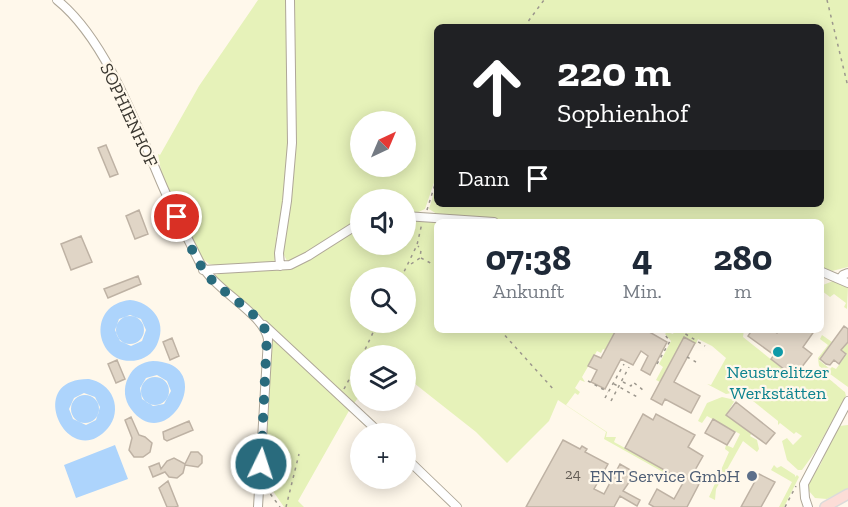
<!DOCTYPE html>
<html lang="de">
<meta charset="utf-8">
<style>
body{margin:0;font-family:"Zilla Slab",serif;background:#f2f2f3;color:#1f2937;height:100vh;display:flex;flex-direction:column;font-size:22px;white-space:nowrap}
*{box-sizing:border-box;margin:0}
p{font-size:20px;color:#747a83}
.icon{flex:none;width:33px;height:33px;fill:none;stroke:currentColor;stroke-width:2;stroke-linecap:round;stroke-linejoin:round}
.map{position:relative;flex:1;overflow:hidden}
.side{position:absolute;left:434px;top:219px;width:390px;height:114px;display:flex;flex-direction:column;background:#fff;border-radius:9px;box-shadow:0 3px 15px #0003}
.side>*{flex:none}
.banner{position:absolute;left:434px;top:24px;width:390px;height:183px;border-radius:9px;box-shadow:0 3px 15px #0003;background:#202124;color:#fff;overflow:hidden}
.needle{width:39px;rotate:44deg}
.tools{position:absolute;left:350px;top:111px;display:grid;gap:12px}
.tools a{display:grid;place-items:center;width:66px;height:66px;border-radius:50%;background:#fff;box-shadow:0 3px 15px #0003;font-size:30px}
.pin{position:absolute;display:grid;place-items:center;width:51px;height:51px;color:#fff;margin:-26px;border:3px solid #fff;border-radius:50%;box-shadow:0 2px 6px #0007}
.me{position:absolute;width:66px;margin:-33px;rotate:4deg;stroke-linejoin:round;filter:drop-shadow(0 0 4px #0008)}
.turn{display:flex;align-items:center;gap:21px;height:126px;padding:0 24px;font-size:27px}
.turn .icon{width:78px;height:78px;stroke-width:2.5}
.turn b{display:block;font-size:42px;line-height:51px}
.then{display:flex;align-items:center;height:57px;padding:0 24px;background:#0003;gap:12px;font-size:22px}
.eta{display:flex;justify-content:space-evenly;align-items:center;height:102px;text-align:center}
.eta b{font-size:36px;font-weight:700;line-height:42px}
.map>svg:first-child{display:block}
.green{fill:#e6f2b9;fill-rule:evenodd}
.water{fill:#add4fc;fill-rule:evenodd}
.building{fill:#e0d5c6;stroke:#beb2a4;stroke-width:1.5}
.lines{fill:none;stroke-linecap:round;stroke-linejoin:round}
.minor-casing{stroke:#afa798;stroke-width:10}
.major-casing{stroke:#dcdbda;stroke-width:12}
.path{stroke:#9c978d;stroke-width:1.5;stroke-dasharray:3 4.5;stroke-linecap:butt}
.minor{stroke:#fff;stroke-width:8}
.major{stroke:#fcddd7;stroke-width:9}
.route{stroke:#296b7d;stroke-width:10;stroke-dasharray:0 18}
.culture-dot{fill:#0f9aa8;stroke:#fff8eb;stroke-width:2}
.service-dot{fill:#5c6f8a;stroke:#fff8eb;stroke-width:2}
.labels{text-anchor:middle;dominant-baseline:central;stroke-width:4.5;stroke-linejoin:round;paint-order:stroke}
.number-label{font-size:15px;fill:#645e56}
.street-label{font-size:18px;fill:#3a3730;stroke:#fff8eb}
.culture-label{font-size:18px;fill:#0d838f;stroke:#fff8eb}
.service-label{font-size:18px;fill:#4e5e75;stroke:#fff8eb;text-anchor:end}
</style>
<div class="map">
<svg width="848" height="507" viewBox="0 0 848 507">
<rect width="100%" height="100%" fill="#fff8eb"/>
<!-- green -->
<path class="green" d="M258,0h30l3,98 -6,103 -9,36 2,2 -4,24 -53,3 -12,-2 -7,-6 -39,-76 -5,-28 2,1 39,-69z
M292,0h556v267l-16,4 -11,-4 -1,-45h-293l-87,-6 -11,-7 7,-23v18h384v-177h-384v150l-11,32 -11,5 -9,-1v-13h-45v19l-54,36 -19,6 -4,-8 6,-51zM360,122h45v44h-45z
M405,219l31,3v108h180l-11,20 -2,-1 -2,4 -4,-2 -15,26 3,5 -5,-2 -5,8 5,4 -2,3 -3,-2 -9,12 41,27 -1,5h10l-2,5 57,31 -1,3 -66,-37 2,-7 -48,-32 -9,21 -42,42 -31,-31 -71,-56v-20h-45v39l-10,14 -52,92 6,6h-20l-16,-23 -3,-9 6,-143c-9,-23 -38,-37 -55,-54v-3l9,-3h26l47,-7 62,-38v17h45zM360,278h45v44h-45z
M833,281l15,6 -1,22 -3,-2 2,-4 -12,-9 -4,3 -8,-6 1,-6z
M675,330l12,4 -7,-4h64l-1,7 50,40 6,-6 6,4c14,-9 29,9 40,17l1,4 -31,56 -13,18h-4l-11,-10 -5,-19 5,-3 6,7 9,-9 -6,-4 -2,2 -14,-11 -2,2v-4l-35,-28 -2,2 -4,-3 -11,2 -19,-10 4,1 15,-27 -14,-12 -14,-7 -2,5 -12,-6 -24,44 -4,-2 7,-13 -4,-3 12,-23 -6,-7 2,-2 6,2z
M822,335l10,7 -13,18 11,9 2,-2 4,2 11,-15 -5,-4 6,-7v44l-29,-21 -1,-8 10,-13 -8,-6z
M722,397l13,3 -9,15 26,18 -2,3 7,4 2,9 -2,3 -14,-11 -27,48 -1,11 -6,-3 20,-45 -4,-3 1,-4 7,3 7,-14 -33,-18 -5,7 -4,-2 9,-18z
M848,425v64l-21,10 -12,-1 -6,-7c-3,-14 9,-19 13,-30 4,-12 11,-24 17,-35z
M774,465l3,3 4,-2 14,9v2l2,-2 2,2 -15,30h-5l13,-25 -21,-12z"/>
<!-- water -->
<path class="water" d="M130,300c21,2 37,21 28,42 -3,9 -11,16 -20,18 -42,9 -54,-55 -8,-60zM130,315l11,4 5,11 -4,11 -11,5 -11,-5 -5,-11 4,-11z
M116 330a14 14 0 1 1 28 0a14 14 0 1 1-28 0Z
M153,361c67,2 14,97 -22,48 -7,-9 -8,-21 -3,-31 5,-11 14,-16 25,-17zM157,375l10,6 4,10 -7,13 -11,2 -11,-7 -2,-11 6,-10z
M141 391a14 14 0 1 1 28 0a14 14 0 1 1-28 0Z
M89,379c10,2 20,8 24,19 4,10 2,22 -5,30 -39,46 -86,-50 -19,-49zM84,393l11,4 5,10 -4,13 -10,5 -13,-6 -4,-10 5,-11z
M71 409a14 14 0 1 1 28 0a14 14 0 1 1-28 0Z
M115,445l13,34 -52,19 -12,-33z"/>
<!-- building -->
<path class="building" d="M106,145l12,29 -8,3 -12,-29z
M139,210l9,24 -13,5 -9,-23z
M81,236l11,26 -21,8 -10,-26z
M138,276l3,8 -33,14 -4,-9z
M844,326l4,3v13l-7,8 5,4 -7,10 -5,-4 -4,5 -4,-1 -6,-5z
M616,330h30l21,12 -17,33 -9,-5 7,-14 -7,-5 -8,14 -12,-6 -16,30 -14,-7 6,-12 -9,-4 6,-11 7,3z
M752,330h20l5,3 2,-3h36l-12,17 9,7 -18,23 -23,-18 3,-4 -26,-19z
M684,337l11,6 -21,39 26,14 -9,17 -26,-14 -3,6 -11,-6z
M172,338l7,18 -9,4 -7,-18z
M117,360l8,19 -9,4 -8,-19z
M736,402l39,31 -9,11 -40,-29z
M643,414l10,6 3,-6 39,21 -7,12 15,9 -13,23 9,5 -12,23h-33l-5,-3 8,-15 17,10 10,-18 -59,-33z
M131,417l8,18 6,2 7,6 -2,9 -7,5h-9l-5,-7 3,-12 -7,-18z
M713,419l22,13 -8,13 -22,-12z
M189,421l4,9 -26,11 -3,-2 -1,-7z
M563,440l17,9 2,-3 5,3 -2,3 23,12 -14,25 10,5 16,-30 14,8 -2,6 -9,13 17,9 -3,6 -17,-10 -6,11h-88z
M191,452h7l4,4v7l-4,4 -13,-2 -2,8 -6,5 -8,-1 -4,-5 -12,5 -4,-10 10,-4 2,6 6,-8 7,-3 11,6z
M759,474l16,8 -14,25h-20z
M168,481l10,25 -3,1h-8l-8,-19z"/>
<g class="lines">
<!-- minor casing -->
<g class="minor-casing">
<path id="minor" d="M57,0c50,40 81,129 106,187 11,25 24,50 36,74 15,30 64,51 69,78l-10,168
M405,216l89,6
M280,266l-1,-13 8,-52 5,-58 -2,-143
M203,270l87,-5 18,-9 52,-33
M820,271l28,12
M840,279l3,-4 5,-2
M264,325l117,109
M405,457l52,50
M808,507l-3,-9 -1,-14 44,-83"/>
</g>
<!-- major casing -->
<g class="major-casing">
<path id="major" d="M825,507l23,-13"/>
</g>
<!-- path -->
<path class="path" d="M827,0l21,87
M524,27l20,-27
M427,210l9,-29
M421,258l15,8
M411,264l9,-6 1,-8 -3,-4
M401,278l16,-33 5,-22
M500,330l55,61
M679,330l26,16
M667,331l5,2 3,-3
M362,356l16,-34
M687,357l9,5
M657,364l13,-23 -5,-6 2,-5
M588,381l20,11
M623,382l8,4 2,-4 10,8
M614,384l25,14
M344,389l16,-30
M605,398l19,-34
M611,401l18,-34
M266,488l14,19
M286,507l13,-53
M785,507l11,-21"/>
<!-- minor -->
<use href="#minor" class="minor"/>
<!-- major -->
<use href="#major" class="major"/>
</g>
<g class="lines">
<!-- route -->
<path class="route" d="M177,217c10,20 18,44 33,61 16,18 50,35 57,56l-6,130"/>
</g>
<!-- markers -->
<circle class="culture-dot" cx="778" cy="352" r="6"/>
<circle class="service-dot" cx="752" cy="476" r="6"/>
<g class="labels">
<!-- number labels -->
<g class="number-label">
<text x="573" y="474">24</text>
</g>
<!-- street labels -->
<g class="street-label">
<text transform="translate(129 115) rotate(65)">SOPHIENHOF</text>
</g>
<!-- culture labels -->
<g class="culture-label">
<text x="778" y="372">Neustrelitzer<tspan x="778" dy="21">Werkstätten</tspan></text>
</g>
<!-- service labels -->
<g class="service-label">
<text x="740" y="476">ENT Service GmbH</text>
</g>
</g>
</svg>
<div class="tools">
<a><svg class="needle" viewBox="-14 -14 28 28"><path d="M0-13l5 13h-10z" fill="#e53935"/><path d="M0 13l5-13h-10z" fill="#747a83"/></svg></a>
<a><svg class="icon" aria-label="sound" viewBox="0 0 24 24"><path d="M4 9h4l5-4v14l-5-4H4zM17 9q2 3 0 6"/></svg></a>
<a><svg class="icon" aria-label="search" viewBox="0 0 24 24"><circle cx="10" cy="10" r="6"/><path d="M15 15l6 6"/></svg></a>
<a><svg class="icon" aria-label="layers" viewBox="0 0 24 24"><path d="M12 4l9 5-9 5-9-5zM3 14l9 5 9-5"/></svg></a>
<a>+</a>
</div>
<div class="pin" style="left:177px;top:217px;background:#d93025"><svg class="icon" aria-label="arrive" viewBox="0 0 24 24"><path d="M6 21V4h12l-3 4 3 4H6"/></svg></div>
<svg class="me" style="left:261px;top:464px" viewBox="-20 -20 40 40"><circle r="17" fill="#296b7d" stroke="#fff" stroke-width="3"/><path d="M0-11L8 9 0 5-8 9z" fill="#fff"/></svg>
<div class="banner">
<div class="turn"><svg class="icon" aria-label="ahead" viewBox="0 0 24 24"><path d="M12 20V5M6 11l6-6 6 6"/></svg><div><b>220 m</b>Sophienhof</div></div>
<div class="then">Dann<svg class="icon" aria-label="arrive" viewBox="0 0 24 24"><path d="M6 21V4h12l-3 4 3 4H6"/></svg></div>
</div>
<section class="side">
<div class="eta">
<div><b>07:38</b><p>Ankunft</p></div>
<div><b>4</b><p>Min.</p></div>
<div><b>280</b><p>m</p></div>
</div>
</section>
</div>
